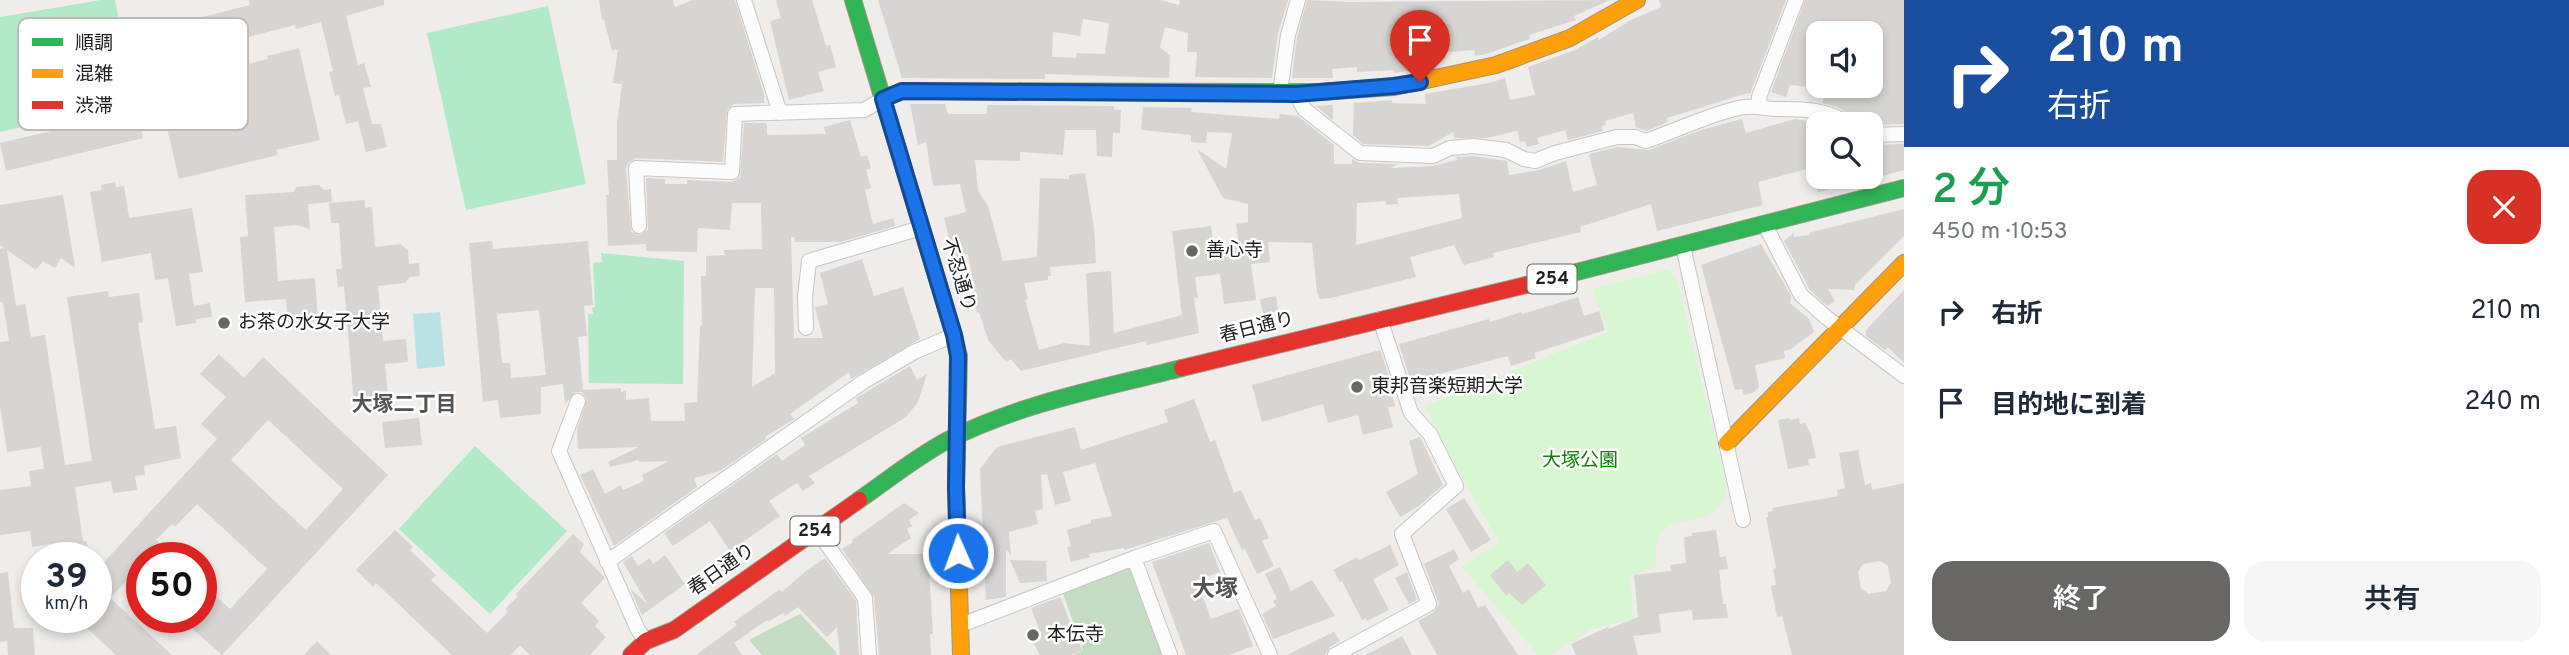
<!DOCTYPE html>
<html lang="ja">
<meta charset="utf-8">
<style>
body{margin:0;font-family:Overpass,"Noto Sans JP",sans-serif;background:#f6f6f7;color:#1f2937;height:100vh;display:flex;flex-direction:column;font-size:26px;white-space:nowrap}
*{box-sizing:border-box;margin:0}
p{font-size:23px;color:#747a83}
.icon{flex:none;width:38px;height:38px;fill:none;stroke:currentColor;stroke-width:2;stroke-linecap:round;stroke-linejoin:round}
.map{position:relative;flex:1;overflow:hidden}
.side{display:flex;flex-direction:column;background:#fff;width:665px}
.side>*{flex:none}
.hud{background:#1a4fa0;color:#fff;overflow:hidden}
.tools{position:absolute;left:1806px;top:21px;display:grid;gap:14px}
.tools a{display:grid;place-items:center;width:77px;height:77px;border-radius:14px;background:#fff;box-shadow:0 4px 10px #0003;font-size:35px}
.speed{position:absolute;left:21px;top:542px;display:flex;gap:14px;font-size:35px;font-weight:700;text-align:center}
.speed>*{display:grid;place-content:center;width:91px;height:91px;border-radius:50%;background:#fff;box-shadow:0 4px 10px #0003;line-height:1}
.speed small{font-size:18px;font-weight:400}
.speed .limit{border:10px solid #d22;background:#fff;color:#111}
.pin{position:absolute;display:grid;place-items:center;width:60px;height:60px;color:#fff;margin:-72px -30px;border-radius:50% 50% 50% 0;rotate:-45deg;box-shadow:0 0 7px #0007}
.pin .icon{rotate:45deg}
.me{position:absolute;width:77px;margin:-38px;rotate:358deg;stroke-linejoin:round;filter:drop-shadow(0 0 5px #0008)}
.turn{display:flex;align-items:center;gap:24px;height:147px;padding:0 28px;font-size:32px}
.turn .icon{width:91px;height:91px;stroke-width:2.5}
.turn b{display:block;font-size:49px;line-height:60px}
.round{display:grid;place-items:center;flex:none;width:74px;height:74px;border-radius:21px;background:#f6f6f7}
.summary{display:flex;align-items:center;justify-content:space-between;height:119px;padding:0 28px}
h1{font-size:42px;font-weight:600;line-height:52px;color:#1e9e55}
.cta{display:flex;gap:14px;margin-top:auto;padding:14px 28px}
.cta a{flex:1;height:80px;border-radius:21px;background:#686766;color:#fff;font-size:28px;font-weight:600;line-height:80px;text-align:center}
.cta a+a{background:#f6f6f7;color:#1f2937}
ul{padding:0;list-style:none}
li{display:flex;align-items:center;gap:21px;height:91px;padding:0 28px}
li div{flex:1}
li b{display:block;font-size:26px}
li em{font-style:normal}
main{display:flex;flex:1;min-height:0}
.map>svg:first-child{display:block}
.cemetery{fill:#c6dbc4}
.park{fill:#d8f6d2}
.pitch{fill:#b1e9c9}
.water{fill:#bae2e5}
.building{fill:#d7d4d2;fill-rule:evenodd}
.lines{fill:none;stroke-linecap:round;stroke-linejoin:round}
.street-casing{stroke:#c7c6c5;stroke-width:16}
.fast-casing{stroke:#9b987f;stroke-width:18}
.slow-casing{stroke:#9b987f;stroke-width:18}
.jam-casing{stroke:#9b987f;stroke-width:18}
.street{stroke:#fdfcfc;stroke-width:14}
.fast{stroke:#30b455;stroke-width:16}
.slow{stroke:#ff9f0a;stroke-width:16}
.jam{stroke:#e5322d;stroke-width:16}
.route-casing{stroke:#114b97;stroke-width:18}
.route{stroke:#1a73e8;stroke-width:12}
.poi-dot{fill:#686766;stroke:#fff;stroke-width:2.5}
.labels{text-anchor:middle;dominant-baseline:central;stroke-width:5;stroke-linejoin:round;paint-order:stroke}
.shield{fill:#fff;stroke:#636363;stroke-width:2}
.shield-label{font-size:18px;font-weight:bold;fill:#202020}
.poi-label{font-size:19px;fill:#202020;stroke:#fff;text-anchor:start}
.street-label{font-size:19px;fill:#202020;stroke:#fff}
.park-label{font-size:19px;fill:#0c8503;stroke:#fff}
.neighbourhood-label{font-size:21px;font-weight:bold;fill:#535353;stroke:#fff}
.quarter-label{font-size:23px;font-weight:bold;fill:#535353;stroke:#fff}
.key{fill:#fff;stroke:#bcbcbc;stroke-width:2}
.key-label{font-size:19px;fill:#202020}
</style>
<main>
<div class="map">
<svg width="1904" height="655" viewBox="0 0 1904 655">
<rect width="100%" height="100%" fill="#efece9"/>
<!-- cemetery -->
<path class="cemetery" d="M1129,565l3,2 33,88h-91l9,-5 -21,-59z
M800,614l36,38v3h-74l-13,-15z"/>
<!-- park -->
<path class="park" d="M1668,269l9,11 50,207c-6,46 -57,22 -69,52 -3,9 -2,19 -2,28l-26,8 4,43 -44,12 -40,25h-12l-76,-88 37,-25 -47,-82 -27,-54 183,-74 -16,-43z"/>
<!-- pitch -->
<path class="pitch" d="M101,0h14l20,101 -135,31v-115z
M548,6l38,178 -120,26 -39,-177z
M601,253l83,8 -1,123 -94,-1 -1,-69h5l-1,-6 3,-1 -2,-44 9,-1z
M475,446l92,85 -77,83 -91,-85z"/>
<!-- water -->
<path class="water" d="M440,312l5,54 -28,3 -4,-55z"/>
<!-- building -->
<path class="building" d="M249,0h135v5l-38,11 12,49 6,-2 7,24 -8,1 9,36h9l6,23 -21,5 -8,-31 -12,3 -7,-29 -4,1 -6,-24 4,-1 -12,-49 -25,7 -1,-4 -151,39 -3,-18 30,-6 -3,-9 8,-2 -1,-5 75,-19z
M599,0h74l2,7 18,-7h42l29,94v9l-30,1 -7,6 -4,52 -87,-4 -8,5 -2,5 5,64 9,3 8,-5 -2,-52 19,1v5h22v-4l45,2 8,-4 4,-55h21l2,2v10l59,-1 -2,-7 26,-7 11,37 6,-2 4,13 -5,2 5,18 -6,2 8,34 20,-6 2,8 -54,16h-46l-1,-5h-3l3,101h29l-8,-31 13,-3 -8,-31 42,-14 12,37 29,-9 17,52 -69,40 -2,-7 -59,42 4,5 -29,18 1,2 -46,32 -26,7 3,9 -83,59 -34,-71 13,-6 12,25 16,-9 2,5 21,-9 -2,-6 27,-14 -30,1v-2l-29,7 -2,-5 31,-15 -61,2 -1,-19 10,-31 -5,-7h-6l-11,12 -2,-20 -22,3v27l-41,4 -2,-18 -15,2 -14,-159 23,-2 1,8 95,-8 5,64 -9,1 3,30 -9,1 5,53 38,-2v4l5,-1v9l23,-2 2,23h34l-1,-18 13,-1 3,-76 2,-1 -1,-49h5v-20l19,-1 -1,-5 38,-1 -1,-46h-29l-2,27 -32,-2 -1,24 -51,-1v-7l-38,2 -2,-51h3l-2,-35h10v-37l5,-39 -9,-1 5,-34 -6,2 -8,-32 -2,1zM755,288h19l1,85 -23,14zM539,310l7,65 -35,3 -1,-15h-8l-5,-49z
M776,0h36l14,46 4,-1 6,22 -18,5 6,19 -35,9 -19,-79 11,-3z
M878,0h282l19,5 1,-5h108l-10,33 -6,45 -77,-1 2,-25h-10l1,-19 -23,-6 -5,20 10,9 -1,22 -124,-4v5l-143,-1zM1083,19l26,4 -4,31 -28,-1 -1,5 -24,-1 1,-25 27,4z
M1307,0l41,2 262,-2 -36,16 2,4 -3,1 -44,14 1,4 -44,15 -11,2 -1,-6 -27,2 -2,-32 -36,10 3,40 -17,3 -1,-3 -37,2v-5l-25,2 1,9h-41l5,-41z
M1659,0h127l-36,94 -2,-1 -81,25 1,4 -22,9 -10,-4 -3,-14 -28,8 1,4 -4,1 1,5 -35,9 -3,-10 -28,8 2,6 -12,3 -2,-6 -5,1 -3,-11 -31,7h-32l-1,-6 -24,14 -66,-2 -10,-9 1,-32 38,-3v3l34,1 -1,-10 64,-11 16,-5 5,22 25,-5 -7,-28 47,-17 23,-13 1,3 32,-20 30,-13z
M1805,0h99v124l-33,1v-4l-15,-3 -19,-11 -15,-4 6,-17h43v-19l6,-26 -6,-2v-6h-53v55l-28,-3 -4,12 -15,-5z
M299,48l21,92 -44,10 2,5 -99,24 -22,-93 111,-27 -1,-3z
M910,104h35l3,10h39v-9l127,1v4h7l-1,23h-7l-1,24 -15,-1 -1,-26h-31l-2,25 -43,-3v9l-45,-1 3,31 10,15 15,55 34,-4 3,-79 29,1v-4l16,-2 9,54 2,36 -46,4 1,9h-3v4l-24,3 4,16 -3,1 14,50 25,-7 26,3 -4,-73 25,-2 3,62 68,-18 -10,-84 39,-5 3,21 25,-2 -3,-21 12,-2v-18l-25,-6 -26,-49 29,20 6,-36 -25,-1 -1,11 -15,-1v-7l-50,-5 2,-23 49,1 -1,4 88,7 1,-5 18,2 36,29v19h18v-5l8,4 38,1 -7,4 42,-2 24,-6 -1,-3 17,-1 34,5 2,14 30,-5 27,-9 7,31 24,-7 -8,-31 29,-7 31,3 52,-20 41,-11 4,14 49,-14 33,5h-10v42l-60,16 5,23 -106,26 -6,-27 -71,23 1,5 -88,21 1,4 -30,8 -10,-20 -44,12 6,20 -85,21 -11,1 -3,-7 -5,-49 -44,-1 2,20 -19,2 5,36 -32,4 -4,-30 -25,3 3,21h-4l5,35 -52,12 -1,-4 -125,30 -10,-12 -5,3 -18,-22 -9,-28 -2,1 -6,-21 4,-1 -7,-37 -14,3 -10,-39 22,-6 -6,-28 -27,2 -7,-44 -8,3zM1459,194l3,24 -106,27 1,-42 29,-2v4l12,-1 -1,-6z
M1333,105v15l-17,-14z
M137,111l6,27 -137,33 -6,-28z
M1904,144v26l-33,9v-34z
M1814,177h47l1,4 -44,11z
M115,182l1,5 8,-1 5,32 63,-10 11,64 -14,2 5,32 16,-3 2,14 -16,2v4l-20,3 -8,-48 -13,2 -4,-27 -49,9 -12,-70 12,-2 -1,-5z
M319,185l5,5 7,-1 1,13 -24,2 2,25 -13,-4 -23,2 4,54 37,-3 3,43 -30,2 -2,-24 -41,3 -5,-65 8,-1 -3,-41 49,-3 2,-5z
M63,195l12,73 -14,-10 -6,10 -12,-7 -7,9 -29,-20 9,56 9,-2 6,33 14,-2 20,130 27,-4 -25,-164 41,-6 1,6 30,-4 4,29 -5,1 17,106 21,-3 5,32 -37,8 1,9 -10,1 2,14 -24,3 -2,-12 -36,6 8,54h4l1,15 -23,2 -2,-16 -31,5 -2,-16 -30,4v-45l31,-4 -2,-15 15,-2 -3,-22 -34,5 -7,-47v-63l9,-1 -6,-39h-3v-53l4,-1 -4,-3v-40z
M365,200v8l7,-1 3,40 25,-3 8,6 1,14 10,-1 1,13 -10,1 -5,6 -27,3 5,55 23,-2 2,23 -23,2 4,44 -28,3v-7h-7l-10,-118 -6,1 -2,-18h6l-3,-46h-8l-2,-20z
M1904,209v27l-49,49 -1,5 -26,-1 7,12 -8,5 -17,-16 -26,-49 10,-8v4l16,-2 -1,-2 27,-7z
M1761,244l30,52 -1,7 19,16 5,13 -23,17 -7,2 1,7 -30,7 4,22 -6,6 -9,2 -2,-6 -7,1 -34,-125z
M1904,290v73l-16,-16 -3,3 -19,-14v-6z
M1276,296l2,15 -15,3 -3,-15z
M1578,297l6,19 15,-5 6,19 -71,23 2,5 -25,8 -3,-10 -80,21 1,4 -17,4 -13,-41 90,-25 1,3 31,-10 1,2z
M1380,350l14,41h-3l4,15 -7,1 5,20 -30,8 -5,-20 -30,8 -5,-19 -61,18 -10,-37z
M219,354l25,24 19,-21 125,118 -166,180 -42,-37h21v-36l29,27 37,-40 -70,-65 -22,23 -3,-3 -16,16 20,18h-34v15l-6,6 -4,-4 -22,23 62,57h-56l-40,-37h20v-47l121,-132 -16,-15 25,-27 -26,-23zM268,420l75,69 -37,41 -75,-70z
M910,366l7,14 10,-6 -9,28 -12,15 -97,59 6,7 -12,8 -6,-8 -28,18 11,15 -50,35 -20,-30 -37,25 -9,-13 113,-79 5,7 23,-16 -4,-7 57,-35 -2,-5z
M1194,399l16,43 5,-2 19,53 7,-3 14,30 5,-2 9,20 -7,3 12,25 -17,8 -12,-25 -3,1 -15,-32 -103,32v-2l-35,6 1,3 -19,5 -4,-15 4,-1 -4,-16 24,-7v-3l21,-4 -17,-53 -32,9 8,29 -16,4 -8,-31 -6,1 2,34 -8,2 3,13 -29,8 2,24 -5,-7v48l-20,3 -6,-131 17,-22 78,-20 6,23 87,-28 -4,-12z
M419,418l3,27 -37,3 -3,-26z
M1790,418v2l9,-2 1,6 5,-1 6,12 5,23 -8,1 1,6 -21,4 -10,-49z
M1420,437l23,48 -24,21 -19,11 -14,-25 32,-18 -9,-33z
M1858,450l7,35 6,-2 1,7 32,-7v172h-112l-10,-39 -5,1 -6,-31 5,-1 -3,-16 3,-1 -10,-51h2v-5l5,-1 -1,-3 66,-12 -1,-6 8,-2 -6,-35zM1880,561l8,5 3,17 -5,8 -17,3 -8,-6 -3,-16 5,-8z
M1464,498l27,42 -20,12 -25,-43z
M904,503l15,10 -10,7 3,6 -5,3 4,9 -24,16h41l5,80h-3l1,21h-52l-5,-58 -32,-48 11,-7 -1,-2z
M395,530l18,17 -3,3 26,25 -5,5 56,53 21,-21 -3,-3 13,-13 -2,-2 57,-60 11,10 -4,8 25,26 -24,25 18,18 -4,5 11,11 -16,18h-60l-10,-10 -9,10h-59l-76,-72 -3,4 -17,-17z
M1716,530l4,27 6,-1 2,13 -9,1 4,34h3l2,14 -35,2 -1,-10 -33,4 2,19 -28,3 5,19h-62l-5,-11 37,-17 1,2 29,-12 -4,-42 37,-4 -1,-6 16,-2 -2,-26 8,-1v-3z
M1209,543l11,29 -23,8 14,39 28,-10 14,37 -24,9h-43l-34,-93z
M1390,545l9,20 -26,14 16,31 -22,11 -1,-3 -4,2 -20,-39 -2,1 -7,-12 24,-13 2,3z
M1454,549l5,10 -10,7 14,27 6,-4 9,19 7,-3 33,50h-81l-19,-34 16,-9 5,-8 -15,-40z
M665,555l20,29 -43,31 -12,-27 18,17 -25,-43 9,-6 6,10 12,-8 3,6z
M825,558l31,43 3,54h-19l-3,-28 -10,10 -29,-30 -13,9 -2,-3 -15,9 -1,-2 -33,23 8,12h-46l41,-30 -3,-3 46,-33 2,3 25,-22z
M1010,560l36,1 1,20 -27,2z
M1508,560l9,12 11,-9 18,22 -24,20 -13,-12 -3,3 -16,-21z
M1280,567l11,24 21,-11 23,36 -62,23 -11,-25 14,-8 -3,-5 4,-2 -12,-25z
M8,572l6,56h19l2,27h-27l-1,-14 -7,1v-69z
M1407,572l10,28 -8,4 -14,-26z
M1060,597l22,53 -11,5h-31l-7,-13 5,-2 -4,-8 5,-3 -8,-21z
M1334,632l6,9 -10,6 -5,8h-38z
M1402,636l10,19h-47z
M317,641l14,14h-27z"/>
<g class="lines">
<!-- street casing -->
<g class="street-casing">
<path id="street" d="M744,0l36,113
M1280,92l8,-57 10,-35
M1296,94l8,15 56,44 73,3 17,-8 23,-2 33,4 18,9 11,2 20,-8 62,-16h18l11,4c29,-10 64,-27 93,-33 17,-4 27,2 43,1 24,0 46,1 67,15
M1760,106l-1,-9 37,-97
M1871,135l33,-1
M1765,225l36,70 26,23 77,58
M639,226l-3,-58 96,4 3,-58 129,-4 19,-11
M1683,246l60,274
M806,328l-1,-31 4,-36 112,-33
M578,401l-19,50 79,179 8,11
M816,529l49,69 4,57
M1134,558l36,97
M607,562l256,-180 51,-30 40,-17
M961,625l173,-67 80,-27 56,124
M1335,655l94,-51 -27,-70 54,-48 -26,-52 -19,-21 -31,-94"/>
</g>
<!-- fast casing -->
<g class="fast-casing">
<path id="fast" d="M853,0l101,335 5,21 -1,45
M883,99l19,-8 416,1
M1526,285l378,-97
M859,500c29,-20 57,-43 89,-60 73,-37 155,-52 234,-72"/>
</g>
<!-- slow casing -->
<g class="slow-casing">
<path id="slow" d="M1318,92l76,-5 102,-22 74,-27 67,-38
M958,401l-2,86 5,168
M1727,443l177,-180"/>
</g>
<!-- jam casing -->
<g class="jam-casing">
<path id="jam" d="M1182,368l344,-83
M631,655l15,-14 28,-11 185,-130"/>
</g>
<!-- street -->
<use href="#street" class="street"/>
<!-- fast -->
<use href="#fast" class="fast"/>
<!-- slow -->
<use href="#slow" class="slow"/>
<!-- jam -->
<use href="#jam" class="jam"/>
</g>
<g class="lines">
<!-- route casing -->
<g class="route-casing">
<path id="route" d="M958,553l-2,-66 2,-131 -4,-21 -71,-236 19,-8 394,3 98,-8 26,-4"/>
</g>
<!-- route -->
<use href="#route" class="route"/>
</g>
<!-- markers -->
<g class="poi-dot">
<circle cx="1192" cy="251" r="7"/>
<circle cx="224" cy="323" r="7"/>
<circle cx="1357" cy="387" r="7"/>
<circle cx="1033" cy="635" r="7"/>
</g>
<g class="labels">
<!-- shield labels -->
<g class="shield">
<rect x="1527.5" y="264.5" width="49" height="29" rx="5"/>
<rect x="790.5" y="516.5" width="49" height="29" rx="5"/>
</g>
<g class="shield-label">
<text x="1552" y="279">254</text>
<text x="815" y="531">254</text>
</g>
<!-- poi labels -->
<g class="poi-label">
<text x="1206" y="251">善心寺</text>
<text x="238" y="323">お茶の水女子大学</text>
<text x="1371" y="387">東邦音楽短期大学</text>
<text x="1047" y="635">本伝寺</text>
</g>
<!-- street labels -->
<g class="street-label">
<text transform="translate(958 275) rotate(73)">不忍通り</text>
<text transform="translate(1257 328) rotate(-14)">春日通り</text>
<text transform="translate(722 570) rotate(-35)">春日通り</text>
</g>
<!-- park labels -->
<g class="park-label">
<text x="1580" y="461">大塚公園</text>
</g>
<!-- neighbourhood labels -->
<g class="neighbourhood-label">
<text x="404" y="405">大塚二丁目</text>
</g>
<!-- quarter labels -->
<g class="quarter-label">
<text x="1215" y="590">大塚</text>
</g>
</g>
<!-- legend -->
<rect x="18" y="18" width="230" height="112" rx="10" class="key"/>
<rect x="32" y="38" width="31" height="8" fill="#30b455"/>
<rect x="32" y="69" width="31" height="9" fill="#ff9f0a"/>
<rect x="32" y="101" width="31" height="8" fill="#e5322d"/>
<g class="key-label">
<text x="75" y="49">順調</text>
<text x="75" y="80">混雑</text>
<text x="75" y="112">渋滞</text>
</g>
</svg>
<div class="tools">
<a><svg class="icon" aria-label="sound" viewBox="0 0 24 24"><path d="M4 9h4l5-4v14l-5-4H4zM17 9q2 3 0 6"/></svg></a>
<a><svg class="icon" aria-label="search" viewBox="0 0 24 24"><circle cx="10" cy="10" r="6"/><path d="M15 15l6 6"/></svg></a>
</div>
<div class="speed"><div>39<small>km/h</small></div><div class="limit">50</div></div>
<div class="pin" style="left:1420px;top:82px;background:#d93025"><svg class="icon" aria-label="arrive" viewBox="0 0 24 24"><path d="M6 21V4h12l-3 4 3 4H6"/></svg></div>
<svg class="me" style="left:958px;top:553px" viewBox="-20 -20 40 40"><circle r="17" fill="#1a73e8" stroke="#fff" stroke-width="3"/><path d="M0-11L8 9 0 5-8 9z" fill="#fff"/></svg>
</div>
<section class="side">
<div class="hud">
<div class="turn"><svg class="icon" aria-label="right" viewBox="0 0 24 24"><path d="M7 20v-9h11M14 6l5 5-5 5"/></svg><div><b>210 m</b>右折</div></div>
</div>
<div class="summary"><div><h1>2 分</h1><p>450 m · 10:53</p></div><a class="round" style="background:#d93025;color:#fff"><svg class="icon" aria-label="close" viewBox="0 0 24 24"><path d="M6 6l12 12M18 6L6 18"/></svg></a></div>
<ul>
<li><svg class="icon" aria-label="right" viewBox="0 0 24 24"><path d="M7 20v-9h11M14 6l5 5-5 5"/></svg><div><b>右折</b></div><em>210 m</em></li>
<li><svg class="icon" aria-label="arrive" viewBox="0 0 24 24"><path d="M6 21V4h12l-3 4 3 4H6"/></svg><div><b>目的地に到着</b></div><em>240 m</em></li>
</ul>
<div class="cta"><a>終了</a><a>共有</a></div>
</section>
</main>
